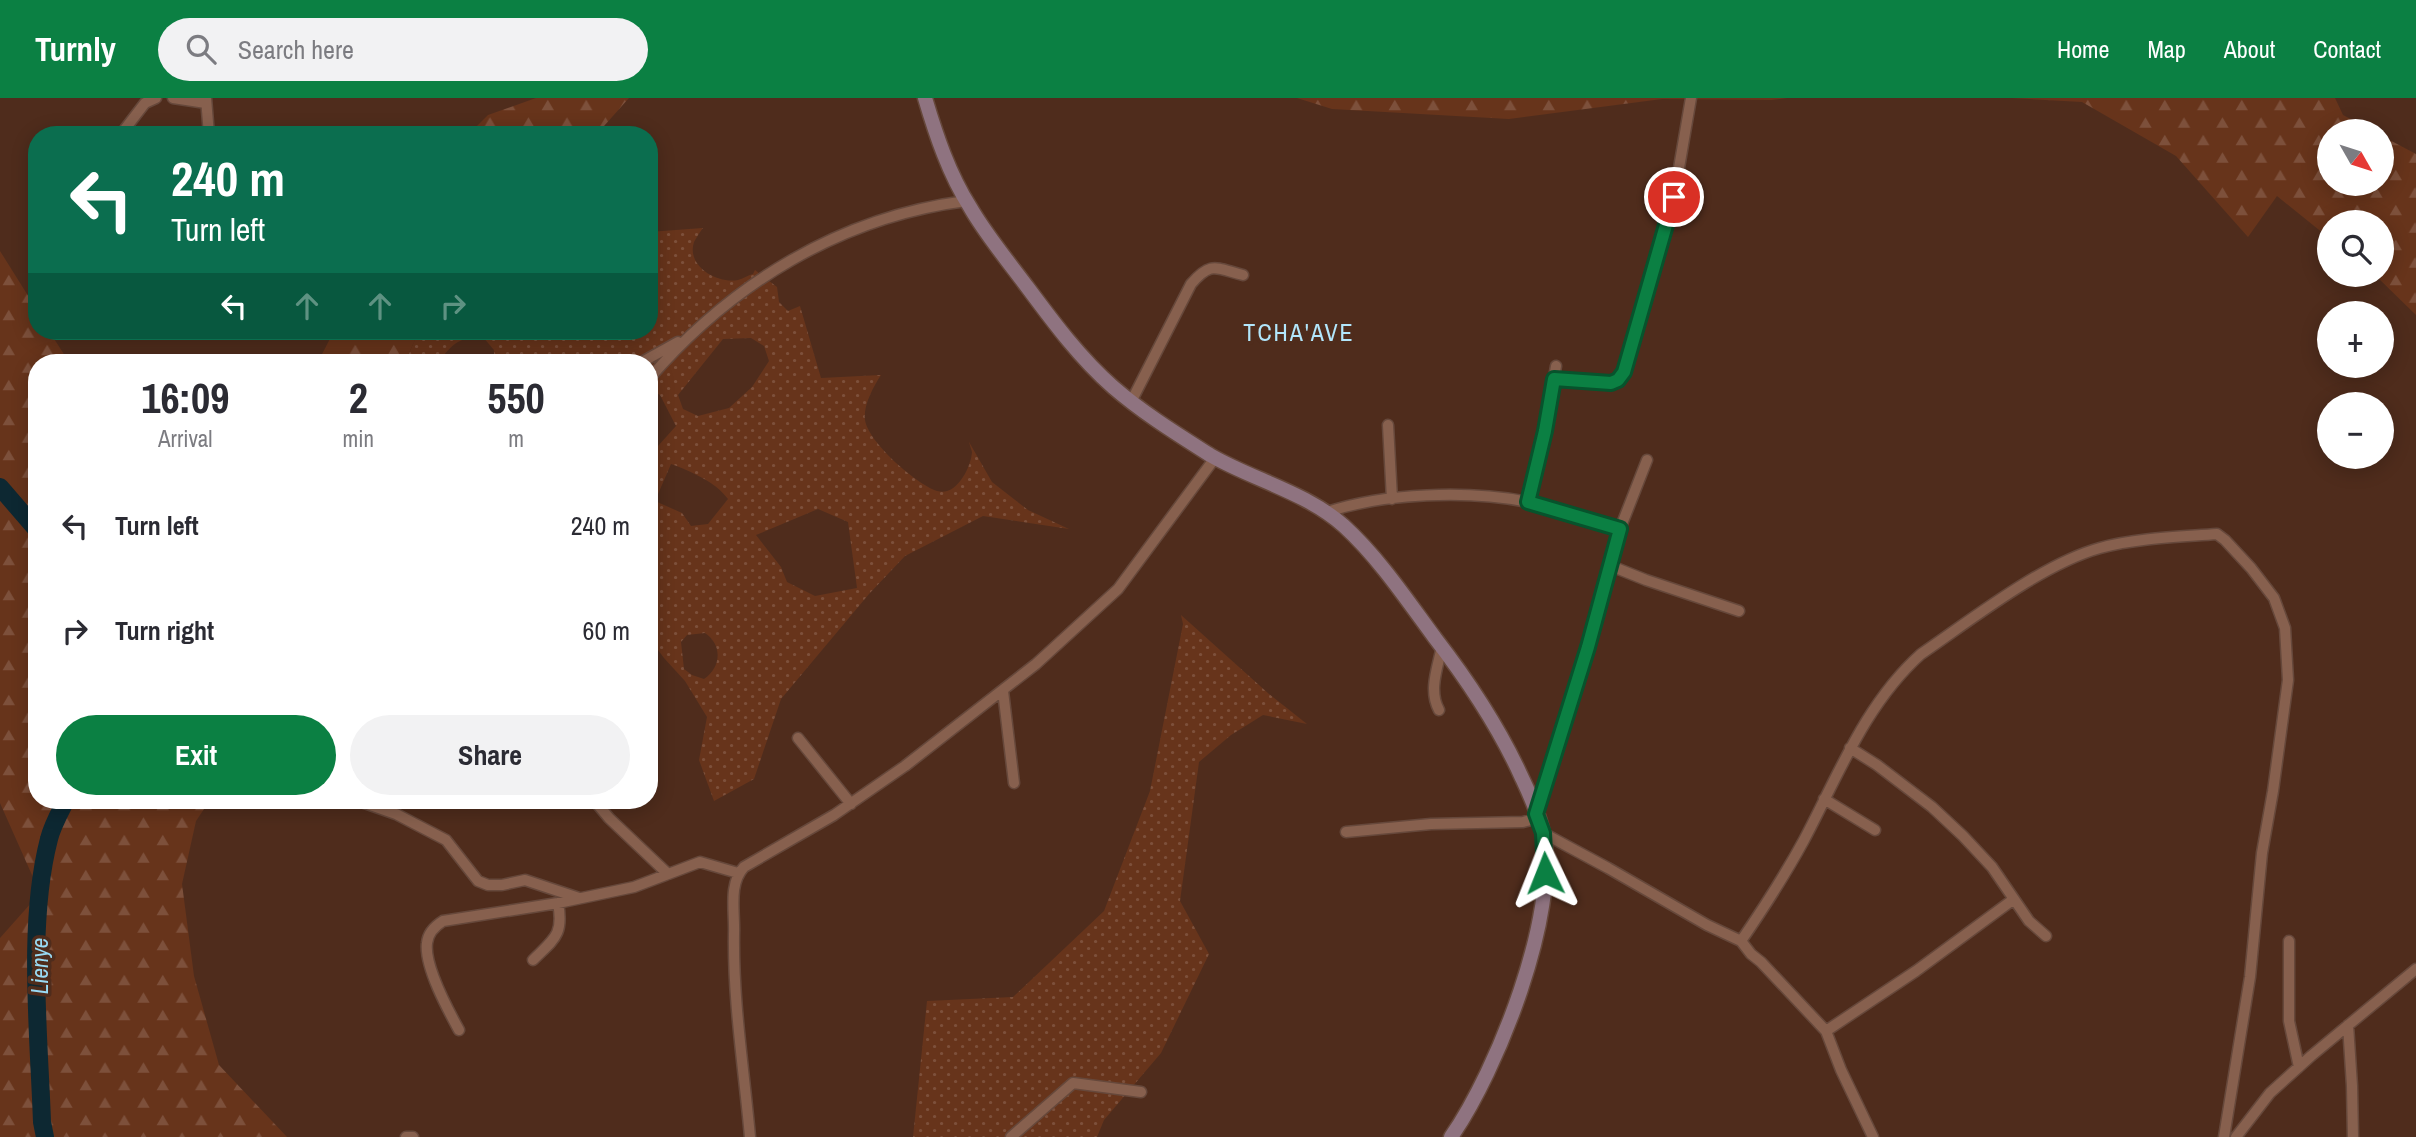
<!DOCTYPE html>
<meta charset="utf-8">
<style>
body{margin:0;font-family:"Archivo Narrow",sans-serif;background:#f2f2f3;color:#2b2b33;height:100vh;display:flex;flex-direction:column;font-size:26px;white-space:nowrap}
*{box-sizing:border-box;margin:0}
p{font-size:23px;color:#7c7c81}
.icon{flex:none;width:38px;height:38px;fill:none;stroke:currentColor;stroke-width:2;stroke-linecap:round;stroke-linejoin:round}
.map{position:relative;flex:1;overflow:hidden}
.details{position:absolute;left:28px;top:256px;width:630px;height:455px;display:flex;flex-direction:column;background:#fff;border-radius:28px;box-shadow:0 4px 18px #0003}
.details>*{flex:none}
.hud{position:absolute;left:28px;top:28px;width:630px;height:214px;border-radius:28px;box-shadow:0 4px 18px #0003;background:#0b6e4f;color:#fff;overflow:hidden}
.needle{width:46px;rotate:129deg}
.controls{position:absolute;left:2317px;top:21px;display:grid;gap:14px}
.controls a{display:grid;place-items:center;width:77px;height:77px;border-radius:50%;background:#fff;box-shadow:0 4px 18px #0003;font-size:35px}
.pin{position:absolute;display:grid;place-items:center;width:60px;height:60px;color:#fff;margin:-30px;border:4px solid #fff;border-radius:50%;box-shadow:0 2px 7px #0007}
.me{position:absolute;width:77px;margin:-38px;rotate:358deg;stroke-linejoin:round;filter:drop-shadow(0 0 5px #0008)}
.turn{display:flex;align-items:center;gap:24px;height:147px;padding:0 28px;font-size:32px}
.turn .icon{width:91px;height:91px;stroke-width:2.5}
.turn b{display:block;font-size:49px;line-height:60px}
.lanes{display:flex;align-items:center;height:66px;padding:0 28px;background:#0003;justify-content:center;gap:35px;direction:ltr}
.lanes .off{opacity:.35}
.eta{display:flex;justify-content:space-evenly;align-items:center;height:119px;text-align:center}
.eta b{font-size:42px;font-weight:800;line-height:49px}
.cta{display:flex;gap:14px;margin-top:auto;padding:14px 28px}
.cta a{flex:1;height:80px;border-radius:42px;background:#0b8043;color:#fff;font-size:28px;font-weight:800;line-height:80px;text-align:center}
.cta a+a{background:#f2f2f3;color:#2b2b33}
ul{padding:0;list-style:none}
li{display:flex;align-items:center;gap:21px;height:105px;padding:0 28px}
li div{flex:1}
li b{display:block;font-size:26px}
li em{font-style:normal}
header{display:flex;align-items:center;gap:42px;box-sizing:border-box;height:98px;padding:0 35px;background:#0b8043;color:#fff}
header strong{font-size:33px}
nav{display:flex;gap:38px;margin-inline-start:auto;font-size:24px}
.search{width:490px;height:63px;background:#f2f2f3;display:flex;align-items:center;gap:18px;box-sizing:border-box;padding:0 24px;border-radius:38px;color:#7c7c81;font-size:26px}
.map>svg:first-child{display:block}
.grass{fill:url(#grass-dots);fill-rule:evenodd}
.forest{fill:url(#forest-firs)}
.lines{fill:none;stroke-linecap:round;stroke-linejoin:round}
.river{stroke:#0d2832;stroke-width:18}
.street-casing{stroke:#66483b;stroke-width:13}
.secondary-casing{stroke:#66483b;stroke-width:17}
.street{stroke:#87604e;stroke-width:10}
.secondary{stroke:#8f7380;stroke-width:14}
.route-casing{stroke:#07532c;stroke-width:18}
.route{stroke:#0b8043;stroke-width:12}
.labels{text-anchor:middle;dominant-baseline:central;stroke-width:7;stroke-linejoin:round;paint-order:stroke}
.water-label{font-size:23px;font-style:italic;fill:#99daf4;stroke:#4f2c1c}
.quarter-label{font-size:24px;letter-spacing:2px;fill:#b2e6fb;stroke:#4f2c1c}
</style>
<header>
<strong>Turnly</strong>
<div class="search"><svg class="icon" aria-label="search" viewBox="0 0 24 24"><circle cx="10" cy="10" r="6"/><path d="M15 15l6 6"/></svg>Search here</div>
<nav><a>Home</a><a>Map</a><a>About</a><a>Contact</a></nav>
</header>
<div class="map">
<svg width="2416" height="1039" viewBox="0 0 2416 1039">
<defs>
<pattern id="grass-dots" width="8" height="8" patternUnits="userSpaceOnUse" patternTransform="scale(1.75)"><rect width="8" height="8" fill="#67341b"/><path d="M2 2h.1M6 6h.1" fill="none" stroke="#7d503b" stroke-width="1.8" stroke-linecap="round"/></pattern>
<pattern id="forest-firs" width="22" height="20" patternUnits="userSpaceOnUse" patternTransform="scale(1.75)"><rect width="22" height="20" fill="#67341b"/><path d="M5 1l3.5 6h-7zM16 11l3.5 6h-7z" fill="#7d503b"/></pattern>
</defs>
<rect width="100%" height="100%" fill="#4f2c1c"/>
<!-- grass -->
<path class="grass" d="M703,130c-3,4 -7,10 -9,14 -8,24 23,42 44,38 5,-1 10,-5 15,-6l2,-4 22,17 2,15 9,9 12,-5 21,72 60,-3c-8,12 -18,31 -16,45 3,22 51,64 72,71 19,6 34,-23 35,-39 0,-1 -3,-9 -3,-10l23,40 36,28 41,19 -86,-13 -78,40 -36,38 -88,105 -27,80 -40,22 -15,-41 8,-43 -22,-36 -21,-23 -15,-20v-182l27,-30 -16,-31 -11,-6v-27h-155v-12l-11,-13c-26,1 -29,6 -45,25h-33l14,-31h230v-99zM751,240l13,8 5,15 -17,26 -23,21 -31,8 -15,-7 -5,-14 45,-56zM671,366c19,7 45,18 57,35l-20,25 -17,2 -9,-13 -27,-12zM818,411l30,13 9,66 -42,8 -28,-14 -6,-15 -25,-32zM705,535c18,12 16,35 -1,46l-12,-4 -8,-6 -3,-27 6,-7z
M1181,517l88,79 38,30 -44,-9 -32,20 -32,27 -19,139 29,53 -48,99 -57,67 -7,17h-184l14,-136 86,-4 91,-86 46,-120 33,-167z"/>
<!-- forest -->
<path class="forest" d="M536,0h93l-33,37h-128l20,-20z
M1297,0h490l-16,2 -109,-1 -153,20 -177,-10z
M2012,0h323l8,17 30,16h-44v53h53v-48l34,18v161l-41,-40h7v-53h-53v16l-52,-42 -29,41 -72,-81 -94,-54z
M0,153l37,59v21h12l20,31h-32v438h173l-14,21 -14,63 12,92 25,89 68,72h-287v-199l40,-45 -40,-90z
M334,233h85l-14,31h-87z"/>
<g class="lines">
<!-- river -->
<path class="river" d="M0,389l37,43
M45,1039l-3,-15c-3,-88 -15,-198 7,-283 3,-13 11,-27 17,-39"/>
<!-- street casing -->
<g class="street-casing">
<path id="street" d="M173,0l33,5
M206,0l3,37
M125,31l20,-26 11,-5
M642,264l36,-20
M649,281c82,-95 191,-162 317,-178
M1554,281l57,4 7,-3 6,-8 50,-175 17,-99
M1131,304l60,-118c20,-23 24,-16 52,-9
M1388,327l4,74
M1528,404l17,-71 11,-65
M1327,414c58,-19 141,-22 201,-10 31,6 62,18 92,27
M1611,468l35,14 93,31
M1003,593l11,92
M1439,612c-11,-20 -1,-43 3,-64
M798,640l53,66
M1850,650l27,17 55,42 31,29 29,31 37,54 17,15
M1824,701l51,31
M356,702l40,14 50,26 32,41 10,4h14l23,-5 54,18
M594,702l15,18 59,56
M1346,734l85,-8 92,-2 8,-2 5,-6 52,-167 32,-118 27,-69
M1543,735l65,35 99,57 34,16 10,13 10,8 65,69 15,39 32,67
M1741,843c22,-32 44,-66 63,-101 34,-64 61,-136 117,-186 50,-34 121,-90 179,-106 37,-10 78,-11 117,-14l8,6 26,28 23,30 11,30 3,52 -15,111 -11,62 -12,124 -26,160
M2289,843v80l10,46
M533,862c21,-21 31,-25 25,-57
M2348,927l4,61 1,51
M459,932c-11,-20 -35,-64 -32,-87 1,-10 8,-17 16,-22l115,-18 76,-16 66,-25 38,11
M1826,933l90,-60 98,-72
M406,1039h7
M750,1039c-6,-68 -17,-134 -16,-203 1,-22 -6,-50 10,-67l90,-52 71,-49 131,-102 82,-75 97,-131
M1011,1039l62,-54 68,9
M2236,1039l34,-44 41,-37 105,-87"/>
</g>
<!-- secondary casing -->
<g class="secondary-casing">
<path id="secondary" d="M925,0c11,37 24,76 45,109 16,28 38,54 58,81 26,35 52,70 85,99 30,26 64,47 97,68 43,25 96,37 134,71 35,32 63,74 91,112 34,44 64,89 87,140 8,17 17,36 21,55 17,80 -46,238 -92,304"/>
</g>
<!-- street -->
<use href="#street" class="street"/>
<!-- secondary -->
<use href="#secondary" class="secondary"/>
</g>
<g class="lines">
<!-- route casing -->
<g class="route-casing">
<path id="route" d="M1545,775l-2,-40 -7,-19 52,-167 32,-118 -92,-27 17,-71 9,-52 57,4 7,-3 6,-8 50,-175"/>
</g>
<!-- route -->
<use href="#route" class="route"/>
</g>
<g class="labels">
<!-- water labels -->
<g class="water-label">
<text transform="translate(39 868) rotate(-90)">Lienye</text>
</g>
<!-- quarter labels -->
<g class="quarter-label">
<text x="1299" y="234">TCHA'AVE</text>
</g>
</g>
</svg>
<div class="controls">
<a><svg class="needle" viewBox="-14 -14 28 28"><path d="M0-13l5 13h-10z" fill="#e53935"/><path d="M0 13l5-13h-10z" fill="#7c7c81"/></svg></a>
<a><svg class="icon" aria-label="search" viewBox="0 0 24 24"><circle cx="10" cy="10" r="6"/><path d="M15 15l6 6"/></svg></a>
<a>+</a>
<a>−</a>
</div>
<div class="pin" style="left:1674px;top:99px;background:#d93025"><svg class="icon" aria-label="arrive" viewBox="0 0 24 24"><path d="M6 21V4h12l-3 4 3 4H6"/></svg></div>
<svg class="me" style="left:1545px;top:775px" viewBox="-20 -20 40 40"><path d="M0-17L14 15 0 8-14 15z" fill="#0b8043" stroke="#fff" stroke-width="4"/></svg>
<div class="hud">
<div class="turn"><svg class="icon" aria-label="left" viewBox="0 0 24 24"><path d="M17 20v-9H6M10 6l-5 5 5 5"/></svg><div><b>240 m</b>Turn left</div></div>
<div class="lanes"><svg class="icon" aria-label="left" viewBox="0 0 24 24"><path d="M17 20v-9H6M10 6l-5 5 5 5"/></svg><svg class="icon off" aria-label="ahead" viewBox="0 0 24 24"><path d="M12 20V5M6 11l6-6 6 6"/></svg><svg class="icon off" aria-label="ahead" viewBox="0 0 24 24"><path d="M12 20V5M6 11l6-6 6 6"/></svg><svg class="icon off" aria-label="right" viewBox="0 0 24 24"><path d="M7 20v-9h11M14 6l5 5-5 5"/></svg></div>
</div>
<section class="details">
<div class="eta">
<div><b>16:09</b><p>Arrival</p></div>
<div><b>2</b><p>min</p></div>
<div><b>550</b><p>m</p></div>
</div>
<ul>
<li><svg class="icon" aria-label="left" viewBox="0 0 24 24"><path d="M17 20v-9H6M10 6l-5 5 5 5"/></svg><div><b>Turn left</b></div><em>240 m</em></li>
<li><svg class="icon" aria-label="right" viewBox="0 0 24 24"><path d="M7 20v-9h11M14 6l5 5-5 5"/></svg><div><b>Turn right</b></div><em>60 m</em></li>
</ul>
<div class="cta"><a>Exit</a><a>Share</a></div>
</section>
</div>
